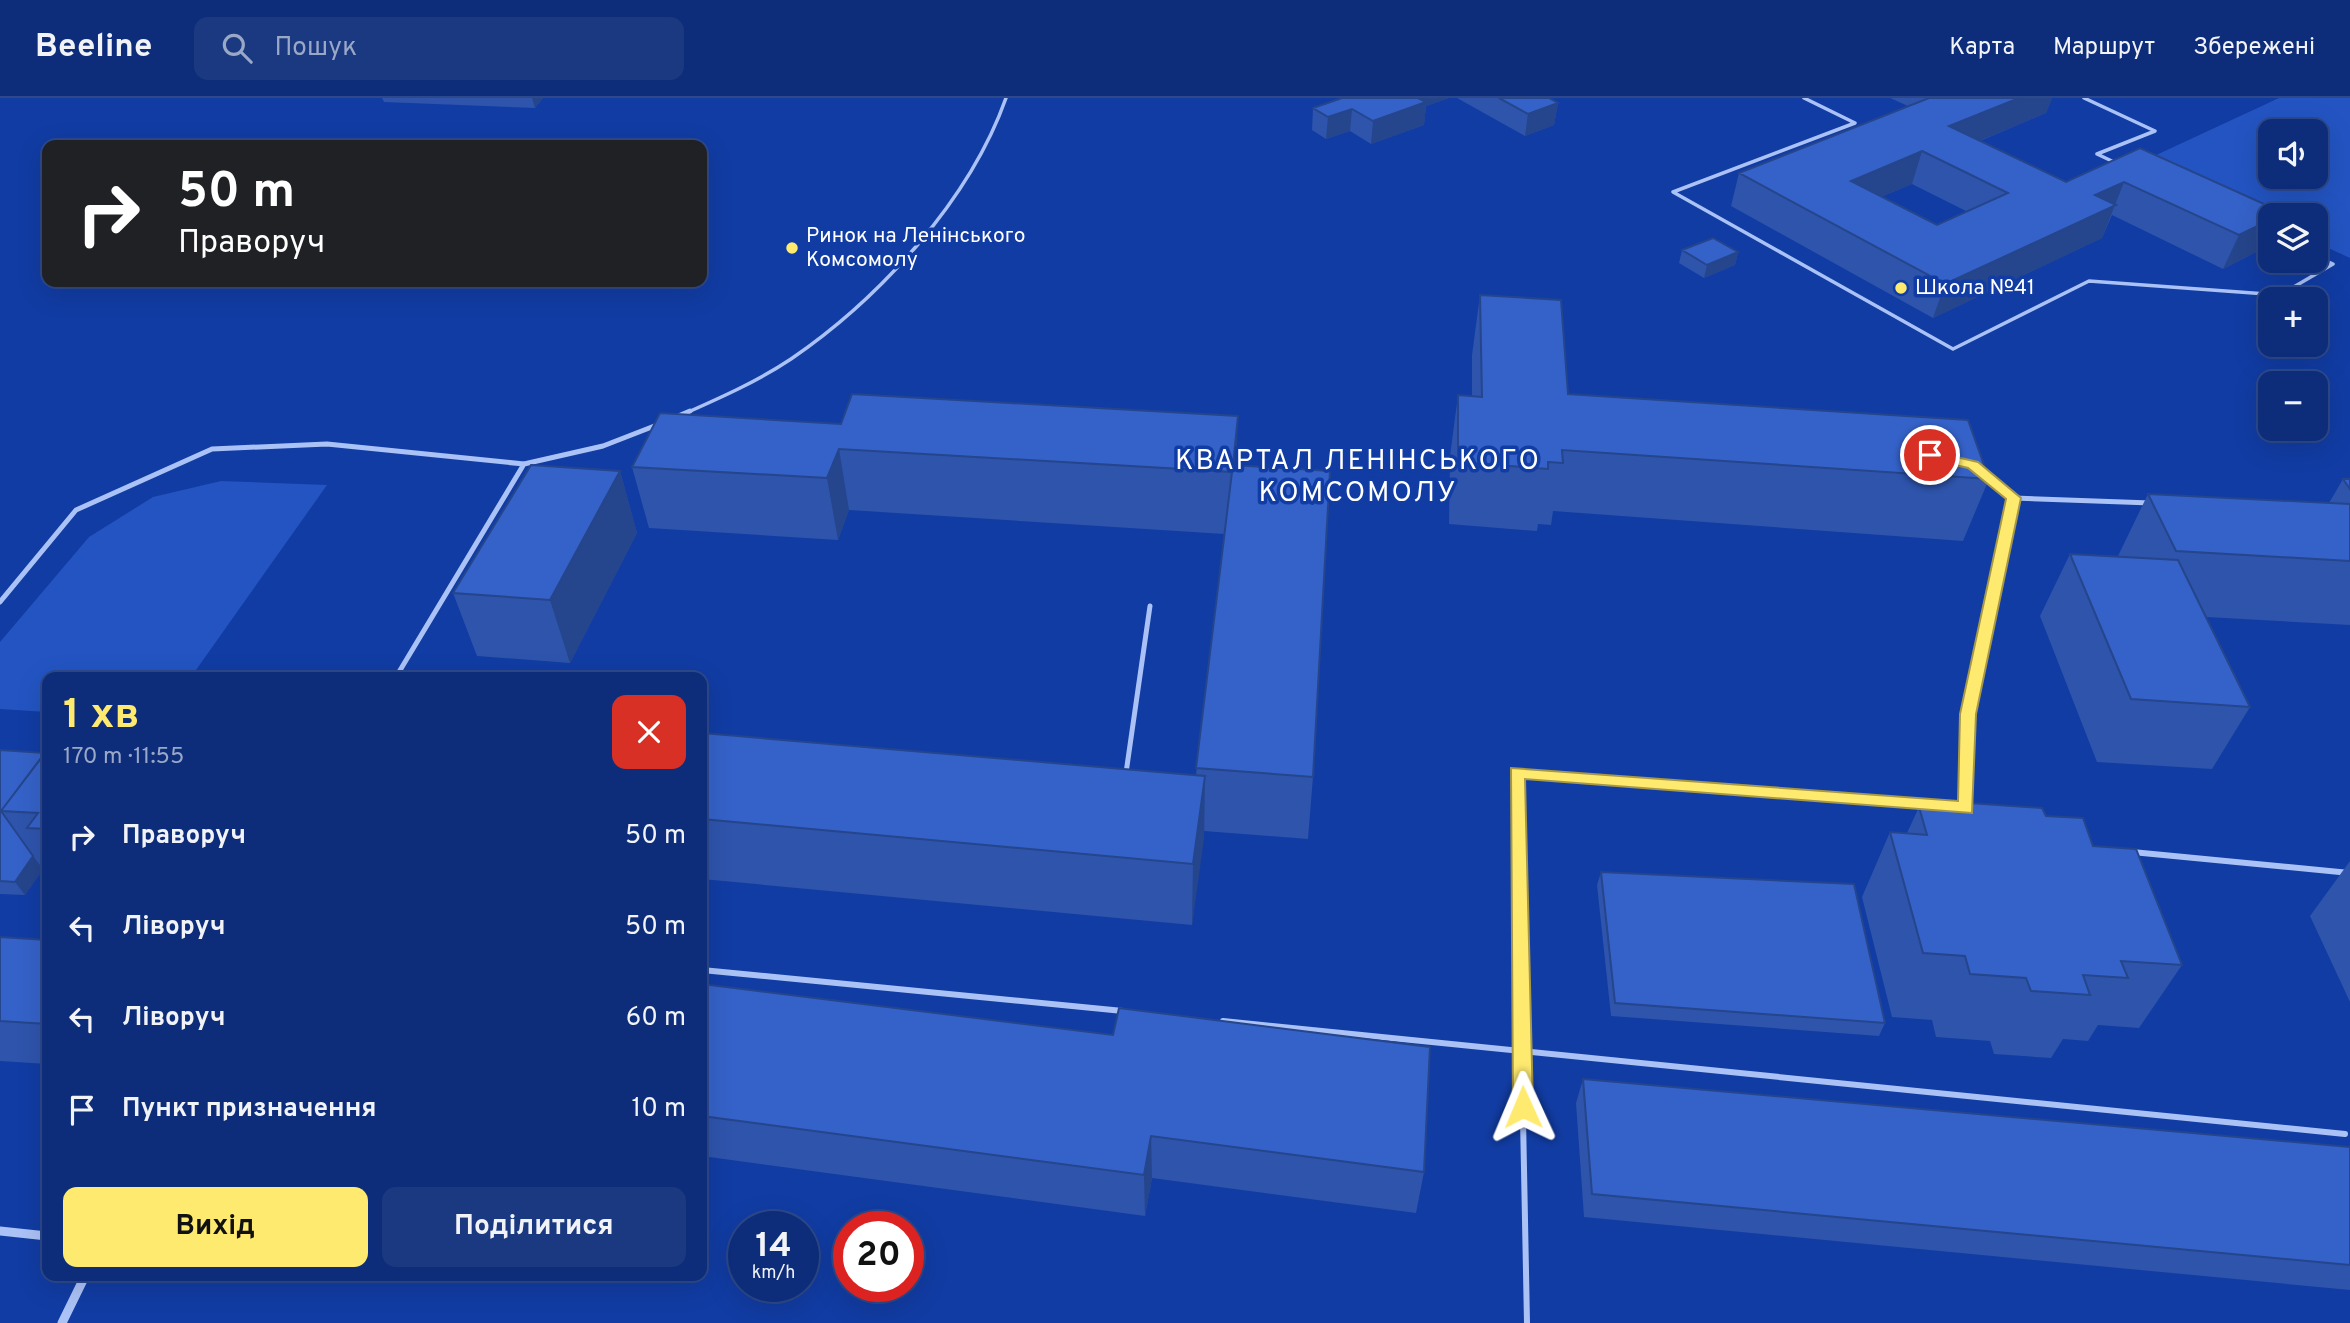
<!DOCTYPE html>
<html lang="uk">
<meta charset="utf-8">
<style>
body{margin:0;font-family:Overpass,sans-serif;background:#1b3981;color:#f1f3f6;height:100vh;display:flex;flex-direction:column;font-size:26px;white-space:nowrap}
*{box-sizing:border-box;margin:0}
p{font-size:23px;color:#9aa8c7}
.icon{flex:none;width:38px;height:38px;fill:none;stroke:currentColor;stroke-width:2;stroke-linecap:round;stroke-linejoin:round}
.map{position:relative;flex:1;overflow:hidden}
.sheet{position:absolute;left:42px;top:574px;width:665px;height:609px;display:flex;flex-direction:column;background:#0d2d7a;border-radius:14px;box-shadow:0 7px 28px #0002,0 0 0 2px #2d498b}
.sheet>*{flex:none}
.banner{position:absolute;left:42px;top:42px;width:665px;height:147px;border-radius:14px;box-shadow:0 7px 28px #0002,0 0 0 2px #2d498b;background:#202124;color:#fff;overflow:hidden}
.controls{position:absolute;left:2258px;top:21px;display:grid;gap:14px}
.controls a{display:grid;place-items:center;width:70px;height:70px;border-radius:14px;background:#0d2d7a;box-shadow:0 7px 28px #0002,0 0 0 2px #2d498b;font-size:35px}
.speed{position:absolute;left:728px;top:1113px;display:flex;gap:14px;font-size:35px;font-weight:700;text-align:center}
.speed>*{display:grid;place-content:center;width:91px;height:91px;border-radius:50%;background:#0d2d7a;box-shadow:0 7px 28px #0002,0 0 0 2px #2d498b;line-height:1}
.speed small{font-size:18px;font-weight:400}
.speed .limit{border:10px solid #d22;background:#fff;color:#111}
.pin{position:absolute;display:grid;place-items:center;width:60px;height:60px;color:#fff;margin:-30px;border:4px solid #fff;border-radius:50%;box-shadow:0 2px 7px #0007}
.me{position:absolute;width:77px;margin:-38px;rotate:359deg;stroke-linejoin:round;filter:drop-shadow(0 0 5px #0008)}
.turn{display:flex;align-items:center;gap:24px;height:147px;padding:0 21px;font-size:32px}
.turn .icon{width:91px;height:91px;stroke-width:2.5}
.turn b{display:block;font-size:49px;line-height:60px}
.round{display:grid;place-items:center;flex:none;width:74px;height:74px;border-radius:14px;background:#1b3981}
.overview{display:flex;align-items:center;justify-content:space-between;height:119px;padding:0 21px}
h1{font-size:42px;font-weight:700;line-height:52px;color:#ffea70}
.primary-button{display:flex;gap:14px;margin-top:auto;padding:14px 21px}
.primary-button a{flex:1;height:80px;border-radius:14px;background:#ffea70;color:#111;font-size:28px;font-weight:700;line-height:80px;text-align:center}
.primary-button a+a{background:#1b3981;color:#f1f3f6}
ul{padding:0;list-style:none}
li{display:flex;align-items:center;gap:21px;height:91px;padding:0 21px}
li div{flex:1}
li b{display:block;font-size:26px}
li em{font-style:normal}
header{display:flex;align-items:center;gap:42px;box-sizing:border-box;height:98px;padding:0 35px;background:#0d2d7a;border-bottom:2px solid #2d498b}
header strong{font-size:33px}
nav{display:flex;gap:38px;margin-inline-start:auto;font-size:24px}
.search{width:490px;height:63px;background:#1b3981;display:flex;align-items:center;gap:18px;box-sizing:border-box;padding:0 24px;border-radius:14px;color:#9aa8c7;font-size:26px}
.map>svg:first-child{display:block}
.green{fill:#2354c2;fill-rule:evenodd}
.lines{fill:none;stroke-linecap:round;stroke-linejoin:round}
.lane-far2{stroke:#abc2f6;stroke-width:3.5}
.lane-far1{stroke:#abc2f6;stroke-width:5}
.lane{stroke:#abc2f6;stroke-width:6}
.street{stroke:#abc2f6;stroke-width:9}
.wall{fill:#2e54ac;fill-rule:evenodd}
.shaded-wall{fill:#25458c}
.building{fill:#3562c8;stroke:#25458c;stroke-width:2;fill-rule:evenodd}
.route{fill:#ffea70;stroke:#a69849;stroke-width:2}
.poi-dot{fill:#ffea70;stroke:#113ca3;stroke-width:2.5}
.labels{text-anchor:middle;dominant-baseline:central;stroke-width:7;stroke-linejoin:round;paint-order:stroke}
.far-poi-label{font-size:21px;fill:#fff;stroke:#113ca3;text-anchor:start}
.quarter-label{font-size:28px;letter-spacing:2px;fill:#fff;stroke:#113ca3}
</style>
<header>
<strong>Beeline</strong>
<div class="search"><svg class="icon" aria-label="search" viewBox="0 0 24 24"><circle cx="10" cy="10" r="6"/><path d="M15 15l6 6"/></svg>Пошук</div>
<nav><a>Карта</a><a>Маршрут</a><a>Збережені</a></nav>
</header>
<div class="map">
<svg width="2350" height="1225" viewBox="0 0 2350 1225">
<rect width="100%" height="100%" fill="#113ca3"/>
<!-- green -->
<path class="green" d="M2279,0h71v160l-35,-16v-27h-45l-131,-52zM2270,33h45v46h-45z
M221,383l106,4 -136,192h-144v35l-47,-3v-67l89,-105 64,-40z"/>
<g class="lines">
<!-- lane-far2 -->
<path class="lane-far2" d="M1804,0l51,25 -182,69 280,157 136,-68 191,14 53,-31 -18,-8
M2084,0l71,33 -58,23 19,9
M686,315c36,-16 72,-32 105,-54 88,-60 179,-159 215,-261"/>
<!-- lane-far1 -->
<path class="lane-far1" d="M676,319l14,-6
M2014,400l137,5
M0,504l76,-92 136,-61 115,-5 197,20 79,-18 54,-21
M396,579l128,-213
M1123,675h3l24,-167
M1966,710l2,-94 46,-216 -30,-24
M1517,715l-1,-40 456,38"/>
<!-- lane -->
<path class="lane" d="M1517,713l10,512
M2132,754l218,21
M702,872l421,41
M1223,923l1122,113"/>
<!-- street -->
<path class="street" d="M0,1133l47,5
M62,1225l23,-47"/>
</g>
<!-- wall -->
<path class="wall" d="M382,0h161l-8,10 -151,-6z
M1342,0h107l-23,8 -2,19 -53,19 -21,-13 -24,8 -14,-9 1,-22z
M1457,0h92l9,5 -4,22 -29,11z
M1890,0h162l-6,15 -66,28 86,41 74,-34 144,65 -1,2h-13v27l-2,4 -45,23 -111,-54 -10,23 -169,80 -202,-112 8,-33 169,-67zM1912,86l56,28 -31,13 -56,-28z
M1682,152l56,2 -3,13 -31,13 -25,-15z
M1480,197l88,99 421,85 -26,62 -410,-30 -2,14 -13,-1 -1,7 -88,-7 1,-68 8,-61 14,1v-41z
M841,326l396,41 76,312 -5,62 -104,-8 -12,94 -490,-46v-146l494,42 28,-241 -375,-24 -11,30 -189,-12 -17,-61z
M620,373l17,62 -67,130 -93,-7 -24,-63z
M2343,381h7v146l-144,-8 44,90 -38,62 -115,-7 -57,-146 30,-62 48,2 30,-62 181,9z
M0,652l45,3 2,-3v126l-4,-7 -18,26 -25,-1z
M1969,705l77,13 47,30 89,119 -43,63 -41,-3 -10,16 -25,-2 -12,19 -57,-4 -4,-13 -54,-4 -4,-17 -40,-3 -30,-120 28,-65 17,1 12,-26 47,4z
M2350,763v141l-40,-86z
M1601,774l284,151 -6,13 -268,-20 -14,-131z
M0,839l47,3v124l-47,-3z
M702,886l722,188 -8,41 -264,-35 -7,38 -443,-60z
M1583,981l767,68v143l-766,-73 -8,-114z"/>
<!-- shaded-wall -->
<path class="shaded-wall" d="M532,0h11l-8,10z
M1406,0h43l-23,8 -2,19 -53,19 2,-23z
M2019,0h33l-6,15 -108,45 11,-32z
M1558,5l-4,22 -29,11 3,-22z
M1352,11l-2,22 -24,8 2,-22z
M1922,53l-10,33 -71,30 10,-33z
M2124,84l-22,56 -169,80 12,-34 150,-89z
M2270,122v22l-2,4 -45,23 16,-34z
M1738,154l-3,13 -31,13 3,-13z
M1238,318l-2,61 -3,-12z
M839,351l10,61 -11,30 -11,-62z
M620,373l17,62 -67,130 -20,-63z
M1205,678l-1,63 -12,86 1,-61z
M33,758l10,13 -18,26 -10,-13z
M1151,1038l1,42 -7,38 -1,-41z"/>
<!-- building -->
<path class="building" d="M1342,0h76l8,4 -53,19 -21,-12 -24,8 -15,-9z
M1499,0h50l9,5 -30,11z
M1929,0h90l-70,28 117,56 74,-34 144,65 -5,2h-9v5l-31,15 -115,-53 -29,13 21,10 -171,79 -206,-111zM1922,53l86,42 -71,32 -86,-44z
M1713,140l25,14 -31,13 -25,-15z
M1480,197l81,5 7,94 400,26 21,59 -427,-29 1,13 -15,-1v7l-90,-7v-67l24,2z
M852,296l386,22 -5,49 97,6 -17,306 -117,-9 36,-296 -393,-23 -12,29 -195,-11 28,-54 181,11z
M531,367l89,6 -70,129 -97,-7z
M2343,381h7v10z
M2148,396l202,10v57l-174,-10z
M2070,456l108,6 72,147 -119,-8z
M702,635l503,43 -12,88 -491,-45z
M0,652l45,3 -44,58 32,45 -18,26 -15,-1z
M47,652v79l-20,-1 11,-15 -37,-2z
M1969,705l73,5 4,8 37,2 10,28 43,3 46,116 -61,-4 7,17 -45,-3 7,20 -59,-4 -5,-13 -56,-4 -5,-18 -42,-3 -33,-121 37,3 -8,-28 52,4z
M1601,774l253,12 31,139 -270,-20z
M0,839l47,3v84l-47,-3z
M702,886l411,51 6,-27 311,39 -6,125 -273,-36 -7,39 -442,-59z
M1583,981l767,68v118l-758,-71z"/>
<!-- route -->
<path class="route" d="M1930,353l48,11 43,36 -45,216 -4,99 -447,-34 8,328 -3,6 -7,2 -7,-2 -3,-6 -2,-339 447,33 2,-87 46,-215 -38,-31 -42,-10 -2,-3z"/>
<!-- markers -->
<g class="poi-dot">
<circle cx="792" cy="150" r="7"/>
<circle cx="1901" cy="190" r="7"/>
</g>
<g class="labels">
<!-- far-poi labels -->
<g class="far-poi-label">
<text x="806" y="138">Ринок на Ленінського<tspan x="806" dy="24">Комсомолу</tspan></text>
<text x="1915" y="190">Школа №41</text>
</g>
<!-- quarter labels -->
<g class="quarter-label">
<text x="1358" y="364">КВАРТАЛ ЛЕНІНСЬКОГО<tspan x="1358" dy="32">КОМСОМОЛУ</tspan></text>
</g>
</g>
</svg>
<div class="controls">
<a><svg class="icon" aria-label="sound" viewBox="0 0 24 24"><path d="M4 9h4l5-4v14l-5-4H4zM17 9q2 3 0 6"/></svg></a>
<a><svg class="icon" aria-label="layers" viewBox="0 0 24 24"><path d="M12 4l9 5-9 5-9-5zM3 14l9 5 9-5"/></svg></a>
<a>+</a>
<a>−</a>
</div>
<div class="speed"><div>14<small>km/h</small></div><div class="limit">20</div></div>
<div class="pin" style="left:1930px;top:357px;background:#d93025"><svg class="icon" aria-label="arrive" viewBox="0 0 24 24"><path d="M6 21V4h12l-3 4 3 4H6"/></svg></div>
<svg class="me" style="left:1523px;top:1009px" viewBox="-20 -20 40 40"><path d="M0-17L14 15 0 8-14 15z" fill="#ffea70" stroke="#fff" stroke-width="4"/></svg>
<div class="banner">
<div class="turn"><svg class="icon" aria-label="right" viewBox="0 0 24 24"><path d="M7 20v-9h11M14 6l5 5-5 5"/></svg><div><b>50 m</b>Праворуч</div></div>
</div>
<section class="sheet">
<div class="overview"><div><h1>1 хв</h1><p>170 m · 11:55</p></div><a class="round" style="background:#d93025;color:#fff"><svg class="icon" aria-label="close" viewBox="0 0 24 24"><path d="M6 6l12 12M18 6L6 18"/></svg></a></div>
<ul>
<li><svg class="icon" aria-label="right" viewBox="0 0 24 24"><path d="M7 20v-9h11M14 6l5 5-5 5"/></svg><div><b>Праворуч</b></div><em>50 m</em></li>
<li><svg class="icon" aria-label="left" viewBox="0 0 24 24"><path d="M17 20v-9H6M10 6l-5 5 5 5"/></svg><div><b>Ліворуч</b></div><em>50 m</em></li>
<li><svg class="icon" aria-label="left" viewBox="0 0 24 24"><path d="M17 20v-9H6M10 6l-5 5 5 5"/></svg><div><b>Ліворуч</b></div><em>60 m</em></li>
<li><svg class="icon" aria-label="arrive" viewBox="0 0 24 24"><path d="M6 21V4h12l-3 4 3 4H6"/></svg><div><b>Пункт призначення</b></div><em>10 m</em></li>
</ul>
<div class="primary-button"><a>Вихід</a><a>Поділитися</a></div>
</section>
</div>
